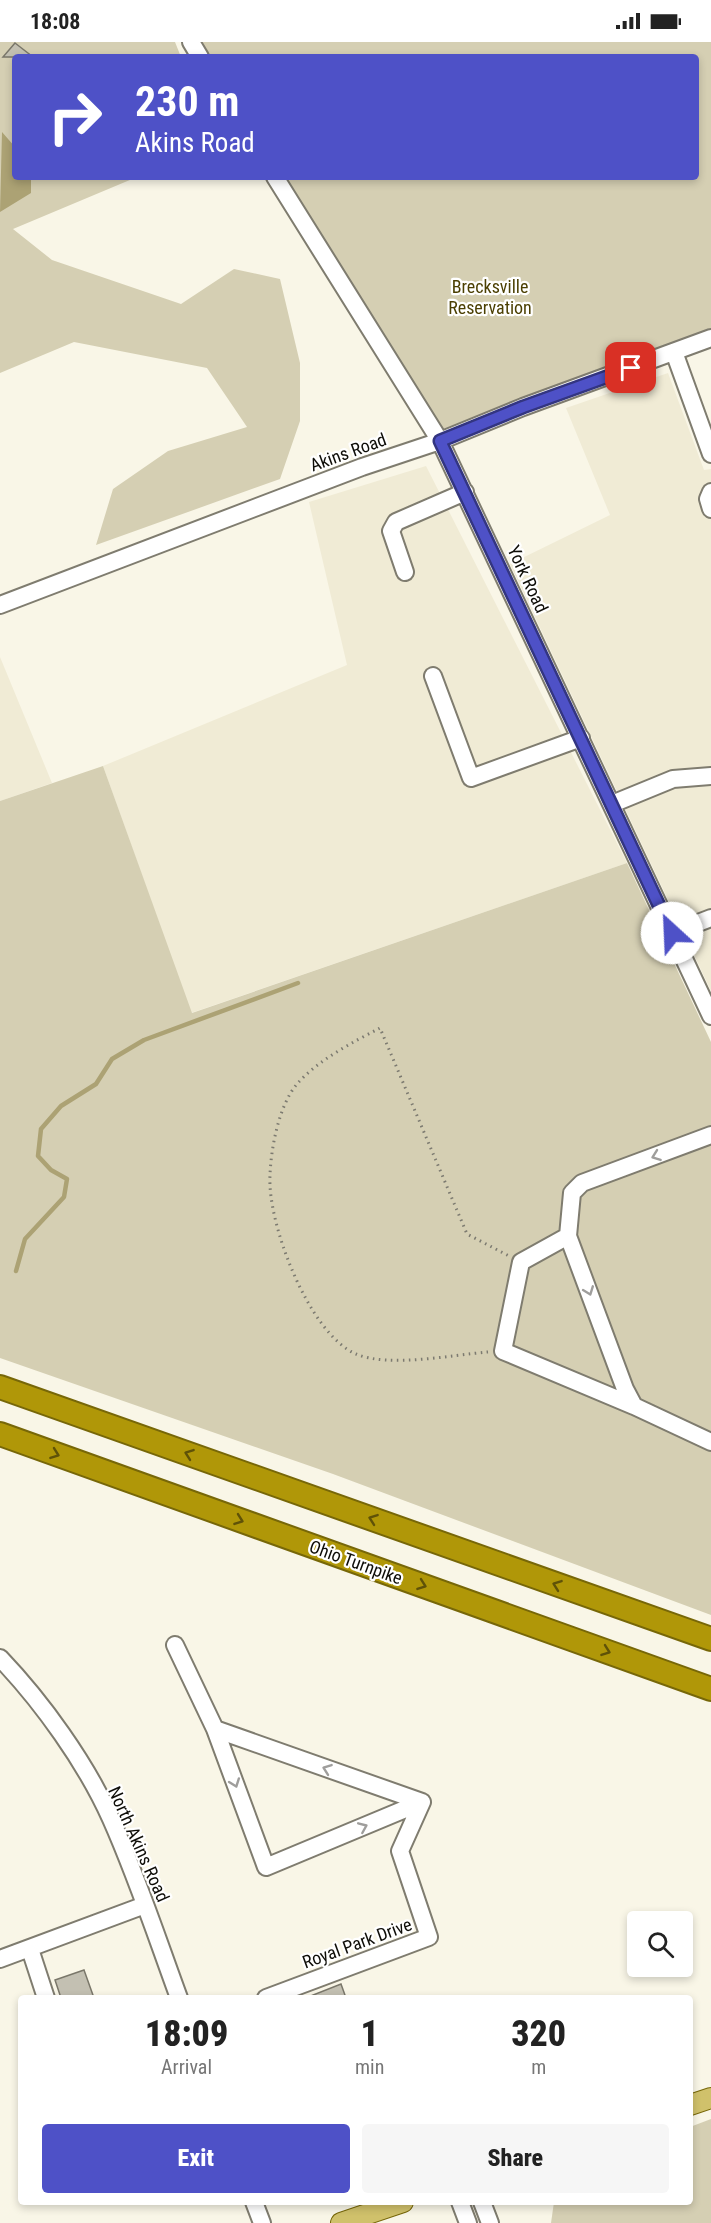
<!DOCTYPE html>
<style>
body{margin:0;font-family:"Roboto Condensed",sans-serif;background:#f6f6f6;color:#222;height:100vh;display:flex;flex-direction:column;font-size:22px;white-space:nowrap}
*{box-sizing:border-box;margin:0}
p{font-size:20px;color:#767676}
.icon{flex:none;width:33px;height:33px;fill:none;stroke:currentColor;stroke-width:2;stroke-linecap:round;stroke-linejoin:round}
.map{position:relative;flex:1;overflow:hidden}
.drawer{position:absolute;left:18px;top:1953px;width:675px;height:210px;display:flex;flex-direction:column;background:#fff;border-radius:6px;box-shadow:0 3px 9px #0003}
.drawer>*{flex:none}
.top-card{position:absolute;left:12px;top:12px;width:687px;height:126px;border-radius:6px;box-shadow:0 3px 9px #0003;background:#4e51c7;color:#fff;overflow:hidden}
.tools{position:absolute;left:627px;top:1869px;display:grid;gap:12px}
.tools a{display:grid;place-items:center;width:66px;height:66px;border-radius:6px;background:#fff;box-shadow:0 3px 9px #0003;font-size:30px}
.pin{position:absolute;display:grid;place-items:center;width:51px;height:51px;color:#fff;margin:-26px;border-radius:12px;box-shadow:0 3px 9px #0006}
.me{position:absolute;width:66px;margin:-33px;rotate:335deg;stroke-linejoin:round;filter:drop-shadow(0 0 4px #0008)}
.turn{display:flex;align-items:center;gap:21px;height:126px;padding:0 24px;font-size:27px}
.turn .icon{width:78px;height:78px;stroke-width:2.5}
.turn b{display:block;font-size:42px;line-height:51px}
.eta{display:flex;justify-content:space-evenly;align-items:center;height:102px;text-align:center}
.eta b{font-size:36px;font-weight:800;line-height:42px}
.primary-button{display:flex;gap:12px;margin-top:auto;padding:12px 24px}
.primary-button a{flex:1;height:69px;border-radius:6px;background:#4e51c7;color:#fff;font-size:24px;font-weight:800;line-height:69px;text-align:center}
.primary-button a+a{background:#f6f6f6;color:#222}
.status{display:flex;justify-content:space-between;align-items:center;height:42px;padding:0 30px;background:#fff;direction:ltr}
.status svg{height:16px;fill:currentColor}
.map>svg:first-child{display:block}
.built{fill:#f0ebd5}
.green{fill:#d5cfb3}
.water{fill:#aca274}
.lines{fill:none;stroke-linecap:round;stroke-linejoin:round}
.stream{stroke:#aca274;stroke-width:4.5}
.building{fill:#c3c0b2;stroke:#7a776a;stroke-width:1.5}
.minor-casing{stroke:#7f7c6f;stroke-width:20}
.major-casing{stroke:#776708;stroke-width:22}
.highway-casing{stroke:#776708;stroke-width:26}
.path{stroke:#7c7a70;stroke-width:3;stroke-dasharray:1.5 4.5;stroke-linecap:butt}
.minor{stroke:#fff;stroke-width:16}
.major{stroke:#d0c16b;stroke-width:20}
.highway{stroke:#b09708;stroke-width:22}
.oneway{stroke:#9f9e9c}
.oneway2{stroke:#5f5208}
.route-casing{stroke:#333581;stroke-width:15}
.route{stroke:#4e51c7;stroke-width:10}
.labels{text-anchor:middle;dominant-baseline:central;stroke-width:4.5;stroke-linejoin:round;paint-order:stroke}
.park-label{font-size:18px;fill:#4b3f02;stroke:#fff}
.street-label{font-size:18px;fill:#0e0d08;stroke:#fff}
</style>
<div class="status"><b>18:08</b><svg viewBox="0 0 49 12"><path d="M0 12V9h3v3zM5 12V6h3v6zM10 12V3h3v9zM15 12V0h3v12zM26 1h20v11H26zM47 4h2v5h-2z"/></svg></div>
<div class="map">
<svg width="711" height="2181" viewBox="0 0 711 2181">
<rect width="100%" height="100%" fill="#f9f6e7"/>
<!-- built -->
<path class="built" d="M668,331l36,97 7,-1v522l-201,-427 100,-49 -44,-107z
M426,424l201,397 -436,150 -88,-247 244,-101 -38,-163z
M0,615l52,126 -52,18z"/>
<!-- green -->
<path class="green" d="M0,0h175l6,15h-166v120h122l-124,52 39,31 129,44 53,-35 46,10 20,84v58l-20,58 -184,66 17,-56 55,-38 79,-24 -40,-59 -133,-26 -74,31z
M185,0h526v301l-270,99 -169,-265h424v-120h-501z
M103,724l89,247 435,-150 84,179v573l-378,-141 -333,-116v-557z
M711,2077v104h-160l3,-21h136v-75z"/>
<!-- water -->
<path class="water" d="M2,90l13,15v30h16v16l-31,19z"/>
<g class="lines">
<!-- stream -->
<path class="stream" d="M16,1229l9,-32 39,-42 3,-18 -16,-9 -13,-14 3,-27 20,-23 35,-22 16,-25 32,-19 154,-57"/>
</g>
<!-- building -->
<path class="building" d="M15,1l18,14h-30z
M84,1928l10,28h-33l-6,-18z
M341,1942l5,14h-37l-1,-1z"/>
<g class="lines">
<!-- minor casing -->
<g class="minor-casing">
<path id="minor" d="M191,0l9,15
M275,135l165,264 271,575
M674,310l37,102
M711,450l-3,7 3,10
M405,530l-14,-41 5,-9 69,-30
M0,563l362,-138 78,-26 83,-34 188,-69
M433,634l38,102 110,-40
M612,762l61,-25 38,-3
M672,891l39,-15
M711,1093l-129,48 -10,10 -4,43 57,153 9,17 77,36
M568,1194l-47,26 -18,89 131,55
M175,1603l40,84 51,138 156,-65
M0,1616c42,44 86,105 111,161 26,58 46,119 68,179
M215,1687l207,73
M30,1907l16,49
M0,1917l145,-54
M266,1956l163,-61 -29,-86 22,-49
M254,2160l8,21
M460,2160l8,21
M482,2160l8,21"/>
</g>
<!-- major casing -->
<g class="major-casing">
<path id="major" d="M690,2063l21,-7
M341,2181l62,-21"/>
</g>
<!-- highway casing -->
<g class="highway-casing">
<path id="highway" d="M0,1345l711,252
M0,1392l711,255"/>
</g>
<!-- path -->
<path class="path" d="M488,1310c-37,3 -99,16 -132,2 -47,-20 -89,-131 -86,-179 1,-27 9,-70 27,-91 21,-24 56,-42 83,-56l87,206 42,22"/>
<!-- minor -->
<use href="#minor" class="minor"/>
<!-- major -->
<use href="#major" class="major"/>
<!-- highway -->
<use href="#highway" class="highway"/>
</g>
<!-- one-way arrows -->
<defs><path id="oneway-chevron" d="M-2-3.5L2.5 0L-2 3.5" fill="none" stroke-width="1.6" stroke-linecap="round" stroke-linejoin="round" transform="scale(1.5)"/></defs>
<g class="oneway">
<use href="#oneway-chevron" transform="translate(656 1114) rotate(160)"/>
<use href="#oneway-chevron" transform="translate(589 1249) rotate(69)"/>
<use href="#oneway-chevron" transform="translate(327 1727) rotate(-160)"/>
<use href="#oneway-chevron" transform="translate(235 1741) rotate(70)"/>
<use href="#oneway-chevron" transform="translate(363 1785) rotate(-23)"/>
</g>
<g class="oneway2">
<use href="#oneway-chevron" transform="translate(55 1412) rotate(20)"/>
<use href="#oneway-chevron" transform="translate(189 1412) rotate(-160)"/>
<use href="#oneway-chevron" transform="translate(373 1477) rotate(-160)"/>
<use href="#oneway-chevron" transform="translate(239 1478) rotate(20)"/>
<use href="#oneway-chevron" transform="translate(422 1543) rotate(20)"/>
<use href="#oneway-chevron" transform="translate(557 1543) rotate(-160)"/>
<use href="#oneway-chevron" transform="translate(606 1609) rotate(20)"/>
</g>
<g class="lines">
<!-- route casing -->
<g class="route-casing">
<path id="route" d="M631,326l-108,39 -83,34 232,492"/>
</g>
<!-- route -->
<use href="#route" class="route"/>
</g>
<g class="labels">
<!-- park labels -->
<g class="park-label">
<text x="490" y="244">Brecksville<tspan x="490" dy="21">Reservation</tspan></text>
</g>
<!-- street labels -->
<g class="street-label">
<text transform="translate(348 410) rotate(-20)">Akins Road</text>
<text transform="translate(528 537) rotate(65)">York Road</text>
<text transform="translate(356 1520) rotate(20)">Ohio Turnpike</text>
<text transform="translate(139 1802) rotate(66)">North Akins Road</text>
<text transform="translate(357 1901) rotate(-20)">Royal Park Drive</text>
</g>
</g>
</svg>
<div class="tools">
<a><svg class="icon" aria-label="search" viewBox="0 0 24 24"><circle cx="10" cy="10" r="6"/><path d="M15 15l6 6"/></svg></a>
</div>
<div class="pin" style="left:631px;top:326px;background:#d93025"><svg class="icon" aria-label="arrive" viewBox="0 0 24 24"><path d="M6 21V4h12l-3 4 3 4H6"/></svg></div>
<svg class="me" style="left:672px;top:891px" viewBox="-20 -20 40 40"><circle r="19" fill="#fff"/><path d="M0-13L10 11 0 6-10 11z" fill="#4e51c7"/></svg>
<div class="top-card">
<div class="turn"><svg class="icon" aria-label="right" viewBox="0 0 24 24"><path d="M7 20v-9h11M14 6l5 5-5 5"/></svg><div><b>230 m</b>Akins Road</div></div>
</div>
<section class="drawer">
<div class="eta">
<div><b>18:09</b><p>Arrival</p></div>
<div><b>1</b><p>min</p></div>
<div><b>320</b><p>m</p></div>
</div>
<div class="primary-button"><a>Exit</a><a>Share</a></div>
</section>
</div>
